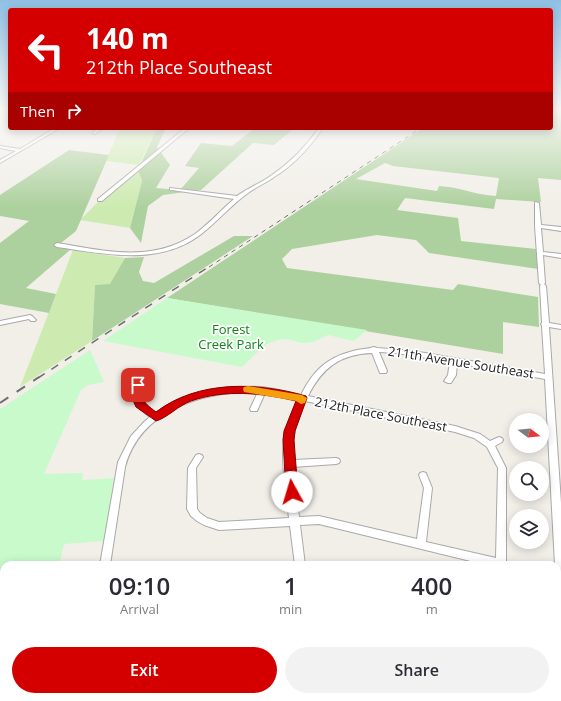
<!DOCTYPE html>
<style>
body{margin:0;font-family:"Open Sans",sans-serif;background:#f2f2f3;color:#2b2b33;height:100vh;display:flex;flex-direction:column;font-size:15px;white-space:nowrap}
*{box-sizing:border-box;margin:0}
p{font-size:13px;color:#7c7c81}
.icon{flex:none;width:22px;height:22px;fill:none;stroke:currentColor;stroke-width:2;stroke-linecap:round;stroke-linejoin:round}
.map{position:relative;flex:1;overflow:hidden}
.drawer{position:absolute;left:0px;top:561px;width:561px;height:140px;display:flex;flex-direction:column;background:#fff;border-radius:12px 12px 0 0;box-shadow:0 2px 10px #0003}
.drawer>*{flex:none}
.top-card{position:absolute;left:8px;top:8px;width:545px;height:122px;border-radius:4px;box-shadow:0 2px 10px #0003;background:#d40000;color:#fff;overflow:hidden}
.needle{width:26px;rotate:106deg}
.controls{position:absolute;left:509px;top:413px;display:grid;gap:8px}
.controls a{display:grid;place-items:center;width:40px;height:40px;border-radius:50%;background:#fff;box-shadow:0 2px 10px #0003;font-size:20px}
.pin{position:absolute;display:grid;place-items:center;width:34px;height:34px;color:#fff;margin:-17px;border-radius:8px;box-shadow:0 2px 6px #0006}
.me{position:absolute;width:44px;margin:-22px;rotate:354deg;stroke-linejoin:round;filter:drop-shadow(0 0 3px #0008)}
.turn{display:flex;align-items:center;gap:14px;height:84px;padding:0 12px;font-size:18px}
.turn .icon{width:52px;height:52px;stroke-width:2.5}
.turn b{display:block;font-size:28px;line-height:34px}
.then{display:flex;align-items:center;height:38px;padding:0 12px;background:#0003;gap:8px;font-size:15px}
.eta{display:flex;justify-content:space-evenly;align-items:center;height:68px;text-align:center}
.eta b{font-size:24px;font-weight:600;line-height:28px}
.action{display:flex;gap:8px;margin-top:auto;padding:8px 12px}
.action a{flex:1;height:46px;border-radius:24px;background:#d40000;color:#fff;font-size:16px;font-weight:600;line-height:46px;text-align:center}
.action a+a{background:#f2f2f3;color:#2b2b33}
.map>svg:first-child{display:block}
.grass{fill:#cdebb0}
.forest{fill:#add19e;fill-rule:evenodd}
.park{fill:#c8facc}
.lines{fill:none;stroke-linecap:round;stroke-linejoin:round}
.minor-casing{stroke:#a9a9a9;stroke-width:2}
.minor{fill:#fff;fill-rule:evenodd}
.rail-far2{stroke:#707070;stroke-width:1;stroke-dasharray:4.5 4.5;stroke-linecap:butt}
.rail-far1{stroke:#707070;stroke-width:1.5;stroke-dasharray:8 8;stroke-linecap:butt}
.rail{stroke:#707070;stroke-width:2;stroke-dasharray:10 10;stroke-linecap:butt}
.route{fill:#d40000;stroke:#8a0000}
.slow{fill:#f59e0b}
.labels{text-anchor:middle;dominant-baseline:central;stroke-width:3.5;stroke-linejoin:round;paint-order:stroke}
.park-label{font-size:13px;fill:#0c8416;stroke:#fff}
.street-label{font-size:13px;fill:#222;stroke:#fff}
</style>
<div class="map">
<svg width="561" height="701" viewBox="0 0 561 701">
<rect width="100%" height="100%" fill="#f2efe9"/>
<!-- grass -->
<path class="grass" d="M120,128h37l-18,37 -33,-4z
M138,170l4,11 -12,47 -50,-8 20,-20z
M73,250l52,8 -15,27h-15l-3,56 -72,46z"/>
<!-- forest -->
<path class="forest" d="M551,109h10v71l-23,-2 3,24 -45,-3 -2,10 -89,-11 -8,12 61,8 3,23 75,8 2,20 -109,-16 -13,-13 -39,-5 -85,14 -10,10 5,9 166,22 5,-6 80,13 1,30 -36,-5v32l-336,-56 256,-170h128zM385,163l8,3 106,12 -3,18c-20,-1 -37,-9 -57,-10l-2,5 -81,-12z
M157,128h9l-9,19 13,18 -14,23 24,2 19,-22 -14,-2 16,-23 31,3 23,-18 37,2 -18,15 -21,-2 -52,47 -38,5 -15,11 -7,37 -11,-15 12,-47 -4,-11z
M69,150l40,5 -33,76 -20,16 14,3 -44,38 30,6 -7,19 -49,-9v-61l29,-22 -29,-5v-21z
M234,236h19l-161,105 3,-56 15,-1 15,-26 19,-1 -5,15 4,9 11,2z"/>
<!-- park -->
<path class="park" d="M167,298l200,32 -13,11 -26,-6 -15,7 -11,1 -15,-4 -10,1 -12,5 -23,22 -139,-26z
M90,350l14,32 -16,3 -7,5 -37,84 39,-1 -1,7 32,-2 -10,63 -40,3 -5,21h-55v88l-4,-1v-243z"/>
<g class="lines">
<!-- minor casing -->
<g class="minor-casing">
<path id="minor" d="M0,109h5l-5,2z
M55,128h5l-60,35v-3l16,-9 -16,-3v-2l20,3z
M99,128h5l-9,6h-2v-2z
M185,128h4l-87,73h-4v-2z
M319,128h4c-13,19 -29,37 -49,49 -8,6 -18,10 -26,16 -17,12 -31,29 -48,42 -41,31 -95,19 -143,12l-3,-2 3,-2c48,8 95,20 138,-9 14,-10 26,-24 39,-35l-62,-9h-2v-2l67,8c11,-8 24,-13 35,-21 19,-13 34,-29 47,-47z
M535,202l4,1 2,22 20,2v4l-20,-3 2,24 18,2v4l-18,-3 2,28 -1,1 2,2 3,37 12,2v4l-12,-2 12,176v79l-4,-3v-14h-2l-10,-186 -88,-16 -1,12 -5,8h-3l-4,-2 4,-6 2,-13 -47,-8 -22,-2h-2l8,19 -1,2h-6l-8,-20c-32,1 -50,15 -64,43l147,30 25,8 10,7 9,-4 3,1 1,2 -1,2 -7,4 11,22v97h-19l-168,-41 -19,1 5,40h-10l-5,-39 -71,4 -15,-5 -7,-4 -6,-5 -4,-7 1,-41 8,-13 3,-1 3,1 1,2 -7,11 1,41 3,4 7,5 12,4 70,-4c-3,-24 -8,-57 -5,-80 3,-13 8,-27 14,-38l-33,-7 -8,18h-6l-1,-2 8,-17c-53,-1 -117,16 -133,75l-15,98h-10l18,-103 13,-26 14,-15 5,-4c-15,-11 -18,-17 -15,-35 1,-4 1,-9 2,-13h6l1,2c-3,22 -8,28 12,42 29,-22 70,-28 105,-26 13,1 27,5 40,8 12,-24 25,-37 52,-44 7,-2 15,-2 21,-4l3,1 26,2 22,3 120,21 -3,-48 -1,-2 1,-1 -2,-37 1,-1 -2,-2 -4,-57zM305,401l150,31 19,6 13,9 11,21 -2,90 -70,-16 6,-54 -6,-15 -3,-1 -3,1 -1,2 5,13 -7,51 -98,-23 -20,1 -6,-50 43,-3 3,-1 1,-2 -1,-2 -3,-1 -43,2c-2,-21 3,-40 12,-59z
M30,315l2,1 4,4 -1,1h-4l-2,-2 -29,6v-4z
M0,660l4,1v12l-4,-1z
M84,697h21l2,4h-21z
M270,697h23l-1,4h-23z
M353,697h23l2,4h-23z
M495,697h12v4h-12z"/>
</g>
<!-- minor -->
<use href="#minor" class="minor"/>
<!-- rail-far2 -->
<path class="rail-far2" d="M209,267l212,-139"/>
<!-- rail-far1 -->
<path class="rail-far1" d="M38,378l172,-112"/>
<!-- rail -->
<path class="rail" d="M0,403l39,-26"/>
</g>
<!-- sky -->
<linearGradient id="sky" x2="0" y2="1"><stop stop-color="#8fc0e4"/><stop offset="0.53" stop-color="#f9f8f5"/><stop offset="1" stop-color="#f9f8f5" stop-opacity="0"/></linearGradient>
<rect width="561" height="207" fill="url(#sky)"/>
<!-- route -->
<path class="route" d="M138,381l5,4c-1,17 0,17 13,27 42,-32 101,-30 150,-16l1,2 -12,33 -1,9 4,52 -2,3h-8l-2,-3 -3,-52 1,-9 12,-30c-35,-8 -70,-12 -105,0 -12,4 -24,17 -35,20l-20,-14 -4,-9 2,-13z"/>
<!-- slow -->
<path class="slow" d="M248,386l54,9 5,3 -2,5 -4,1 -5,-3 -52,-9 -1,-3 1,-2z"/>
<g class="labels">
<!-- park labels -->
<g class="park-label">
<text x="231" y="329">Forest<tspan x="231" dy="15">Creek Park</tspan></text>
</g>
<!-- street labels -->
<g class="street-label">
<text transform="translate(461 362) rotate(9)">211th Avenue Southeast</text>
<text transform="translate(381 414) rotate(11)">212th Place Southeast</text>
</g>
</g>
</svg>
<div class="controls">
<a><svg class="needle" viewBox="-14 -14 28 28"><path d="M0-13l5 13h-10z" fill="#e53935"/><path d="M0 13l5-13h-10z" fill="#7c7c81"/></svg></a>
<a><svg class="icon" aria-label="search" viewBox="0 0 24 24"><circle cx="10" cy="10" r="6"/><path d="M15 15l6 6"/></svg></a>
<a><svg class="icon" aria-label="layers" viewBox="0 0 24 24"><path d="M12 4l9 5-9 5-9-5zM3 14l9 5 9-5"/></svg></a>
</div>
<div class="pin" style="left:138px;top:385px;background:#d93025"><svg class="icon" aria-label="arrive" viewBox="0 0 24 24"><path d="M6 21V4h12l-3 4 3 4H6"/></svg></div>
<svg class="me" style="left:292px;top:492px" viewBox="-20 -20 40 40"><circle r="19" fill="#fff"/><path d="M0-13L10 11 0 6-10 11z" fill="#d40000"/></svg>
<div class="top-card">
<div class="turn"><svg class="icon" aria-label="left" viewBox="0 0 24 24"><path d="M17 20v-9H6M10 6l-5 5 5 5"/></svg><div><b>140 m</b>212th Place Southeast</div></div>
<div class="then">Then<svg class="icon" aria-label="right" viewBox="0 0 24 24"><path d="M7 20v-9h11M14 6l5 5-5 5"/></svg></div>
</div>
<section class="drawer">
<div class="eta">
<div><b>09:10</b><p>Arrival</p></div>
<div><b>1</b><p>min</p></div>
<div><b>400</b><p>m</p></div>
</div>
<div class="action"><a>Exit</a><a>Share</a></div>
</section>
</div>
